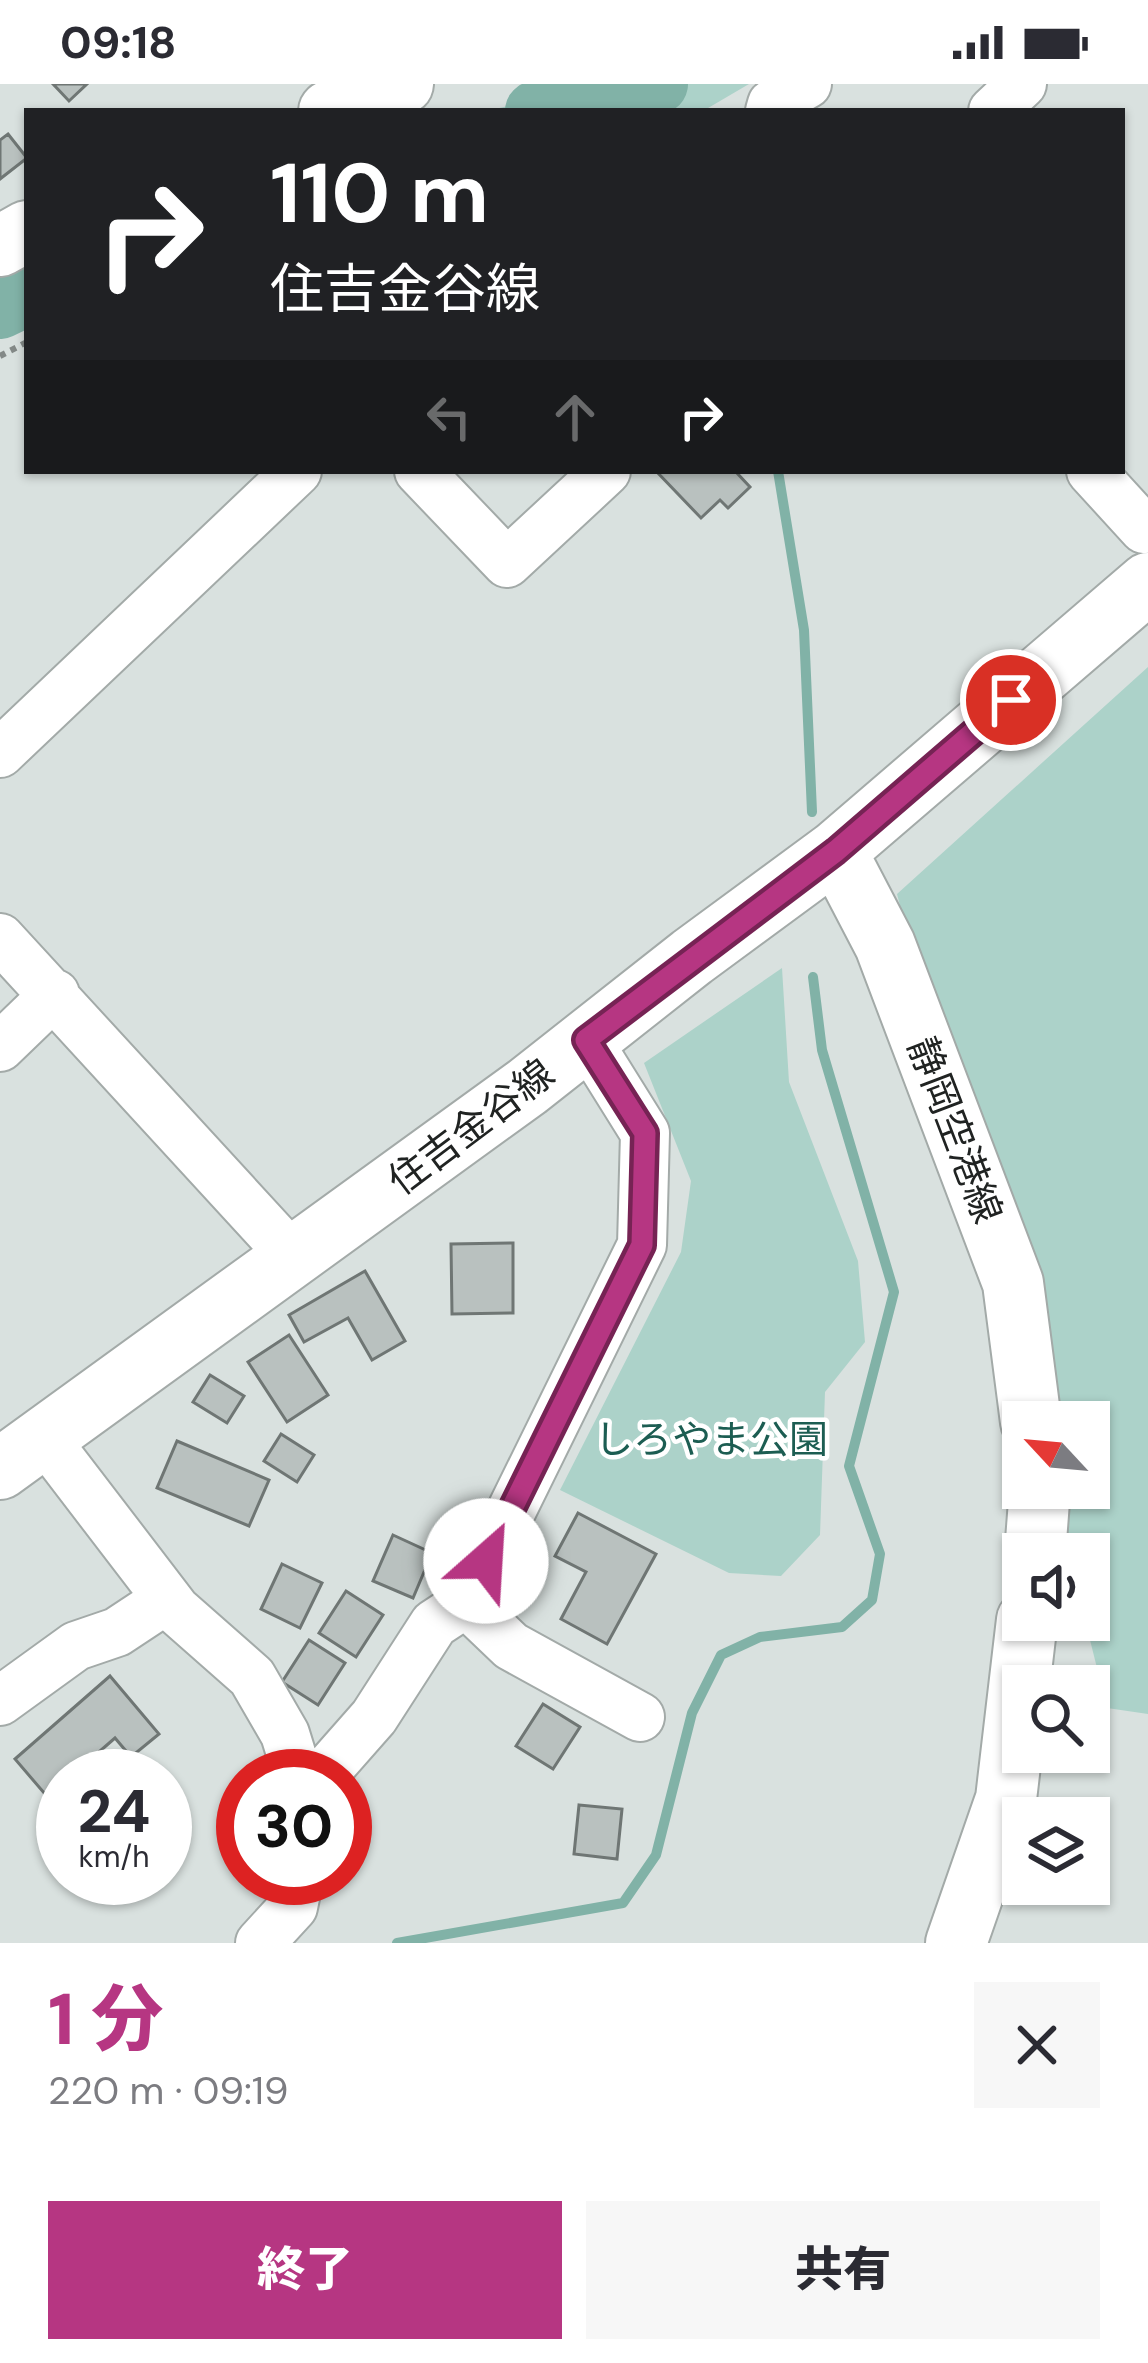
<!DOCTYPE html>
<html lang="ja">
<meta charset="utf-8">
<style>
body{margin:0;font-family:"DM Sans","Noto Sans JP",sans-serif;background:#f7f7f7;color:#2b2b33;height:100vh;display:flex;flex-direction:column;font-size:45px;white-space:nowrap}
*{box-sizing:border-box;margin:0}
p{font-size:39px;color:#7c7c81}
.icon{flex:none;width:66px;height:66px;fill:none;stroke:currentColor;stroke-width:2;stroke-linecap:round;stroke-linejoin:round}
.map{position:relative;height:1859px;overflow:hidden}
.drawer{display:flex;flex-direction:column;background:#fff;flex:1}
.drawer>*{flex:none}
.guide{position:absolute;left:24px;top:24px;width:1101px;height:366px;border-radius:0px;box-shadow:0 3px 9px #0004;background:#202124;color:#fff;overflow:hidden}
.needle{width:78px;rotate:296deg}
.controls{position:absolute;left:1002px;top:1317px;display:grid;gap:24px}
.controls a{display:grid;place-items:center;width:108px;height:108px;border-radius:0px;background:#fff;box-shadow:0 3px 9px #0004;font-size:60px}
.speed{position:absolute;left:36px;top:1665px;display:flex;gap:24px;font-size:60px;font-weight:700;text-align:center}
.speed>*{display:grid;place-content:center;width:156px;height:156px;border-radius:50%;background:#fff;box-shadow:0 3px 9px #0004;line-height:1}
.speed small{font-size:30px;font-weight:400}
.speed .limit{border:18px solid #d22;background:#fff;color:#111}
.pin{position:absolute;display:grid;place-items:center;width:102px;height:102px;color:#fff;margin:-51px;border:6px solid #fff;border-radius:50%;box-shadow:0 3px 12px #0007}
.me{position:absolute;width:132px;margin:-66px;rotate:26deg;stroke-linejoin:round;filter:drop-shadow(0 0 9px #0008)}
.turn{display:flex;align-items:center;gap:42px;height:252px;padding:0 48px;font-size:54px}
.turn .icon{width:156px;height:156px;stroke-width:2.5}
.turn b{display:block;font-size:84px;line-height:102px}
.lanes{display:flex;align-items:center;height:114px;padding:0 48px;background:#0003;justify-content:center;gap:60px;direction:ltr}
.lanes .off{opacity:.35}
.round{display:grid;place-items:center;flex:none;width:126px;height:126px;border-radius:0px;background:#f7f7f7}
.summary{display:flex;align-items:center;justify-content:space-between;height:204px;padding:0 48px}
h1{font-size:72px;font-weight:800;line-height:90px;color:#b63682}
.button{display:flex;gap:24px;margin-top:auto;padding:24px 48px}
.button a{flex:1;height:138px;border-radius:0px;background:#b63682;color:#fff;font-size:48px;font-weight:800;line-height:138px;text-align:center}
.button a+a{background:#f7f7f7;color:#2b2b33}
.status{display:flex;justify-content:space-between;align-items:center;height:84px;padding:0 60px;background:#fff;direction:ltr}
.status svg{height:33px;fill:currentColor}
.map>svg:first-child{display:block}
.green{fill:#acd2c9}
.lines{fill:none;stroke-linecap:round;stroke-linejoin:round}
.stream{stroke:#81b2a7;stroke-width:10}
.river{stroke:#81b2a7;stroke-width:60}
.building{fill:#b9c1bf;stroke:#6f7674;stroke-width:3}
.minor-casing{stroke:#a3aaa8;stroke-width:52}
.major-casing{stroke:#a3aaa8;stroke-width:64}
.path{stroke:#838987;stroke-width:6;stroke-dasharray:6 6;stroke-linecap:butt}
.minor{stroke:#fff;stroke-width:48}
.major{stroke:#fff;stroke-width:60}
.route-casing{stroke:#762354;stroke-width:30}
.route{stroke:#b63682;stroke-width:21}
.labels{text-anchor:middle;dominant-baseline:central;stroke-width:9;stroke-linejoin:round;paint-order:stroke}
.street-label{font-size:39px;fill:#202322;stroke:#fff}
.park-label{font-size:39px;fill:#1c5d52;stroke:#fff}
</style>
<div class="status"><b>09:18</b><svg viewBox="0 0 49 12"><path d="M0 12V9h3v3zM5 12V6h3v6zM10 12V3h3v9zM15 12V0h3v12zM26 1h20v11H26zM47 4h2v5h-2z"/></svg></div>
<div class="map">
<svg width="1148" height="1859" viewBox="0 0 1148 1859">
<rect width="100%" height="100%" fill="#d9e1df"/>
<!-- green -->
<path class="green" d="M600,0h149l-46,27h-216z
M27,161v75l-27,14v-72z
M1148,583v1047l-41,-6 -22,-88h4v-66h-22l-17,-66h39v-66h-56l-136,-528z
M782,884l7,114 69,179 7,81 -40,50 -5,143 -39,41 -52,-3 -169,-83 121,-238 10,-71 -47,-118z"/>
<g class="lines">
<!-- stream -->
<path class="stream" d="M778,387l26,159 8,182
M397,1859l226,-40 33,-48 36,-142 29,-58 39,-18 82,-10 30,-27 8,-46 -31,-88 45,-174 -72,-242 -9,-73"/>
<!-- river -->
<path class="river" d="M535,27l123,-27
M0,225l27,-13"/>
</g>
<!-- building -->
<path class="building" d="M53,0h34l-18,17z
M8,50l19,24 -27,21v-39z
M656,387h79l15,16 -22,21 -8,-8 -19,18z
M513,1159v70l-61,1 -1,-70z
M365,1187l40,70 -33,19 -24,-42 -44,24 -15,-27z
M289,1251l39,60 -41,27 -39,-60z
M210,1291l34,21 -17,27 -34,-21z
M281,1350l33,21 -17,27 -33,-21z
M177,1357l92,39 -20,46 -92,-38z
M578,1429l78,41 -49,90 -46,-25 25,-47 -31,-16z
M393,1451l39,18 -19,45 -40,-17z
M282,1480l40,19 -22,45 -39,-19z
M346,1507l37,24 -27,42 -37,-24z
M309,1556l36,23 -27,42 -36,-23z
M110,1592l49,58 -28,23 -16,-19 -23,20 16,18h-45v39l-48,-56z
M543,1620l37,23 -27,42 -37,-23z
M579,1721l43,4 -5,50 -43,-5z"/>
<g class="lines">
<!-- minor casing -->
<g class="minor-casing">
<path id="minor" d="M770,27l2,-7 35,-20
M993,27l29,-27
M419,387l88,92 99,-92
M1091,387l53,58
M0,669l297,-282
M0,854l292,318
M587,956l58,93 -3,112 -176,358 45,43 129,71
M0,963l55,-53
M42,1351l134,175 76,67 33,57 13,42
M0,1617l76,-55 41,-14 50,-33
M322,1692l52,-59 60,-93 32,-21
M260,1859l33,-36 6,-29"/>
</g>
<!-- major casing -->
<g class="major-casing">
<path id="major" d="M329,27l74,-27
M0,162l27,-15
M836,767l49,94 128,338 18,139
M0,1385l527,-382 165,-130 144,-106 312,-268
M1035,1470l5,-66
M956,1859l50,-144 21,-179"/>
</g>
<!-- path -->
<path class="path" d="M0,272l27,-14"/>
<!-- minor -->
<use href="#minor" class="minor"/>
<!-- major -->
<use href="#major" class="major"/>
</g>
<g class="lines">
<!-- route casing -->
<g class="route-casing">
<path id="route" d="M486,1477l156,-316 3,-112 -59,-93 250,-189 175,-151"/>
</g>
<!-- route -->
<use href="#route" class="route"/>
</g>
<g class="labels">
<!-- street labels -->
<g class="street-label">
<text transform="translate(471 1043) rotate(-37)">住吉金谷線</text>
<text transform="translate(955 1046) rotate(69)">静岡空港線</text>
</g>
<!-- park labels -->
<g class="park-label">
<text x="711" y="1355">しろやま公園</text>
</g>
</g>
</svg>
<div class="controls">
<a><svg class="needle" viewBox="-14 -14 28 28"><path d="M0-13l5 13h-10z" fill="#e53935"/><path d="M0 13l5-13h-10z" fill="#7c7c81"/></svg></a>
<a><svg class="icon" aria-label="sound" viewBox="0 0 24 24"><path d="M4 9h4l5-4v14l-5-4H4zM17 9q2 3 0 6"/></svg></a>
<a><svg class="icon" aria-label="search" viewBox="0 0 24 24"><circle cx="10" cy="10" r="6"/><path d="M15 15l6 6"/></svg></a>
<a><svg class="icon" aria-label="layers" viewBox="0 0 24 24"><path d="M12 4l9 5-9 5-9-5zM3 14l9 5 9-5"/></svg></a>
</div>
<div class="speed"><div>24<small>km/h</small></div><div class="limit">30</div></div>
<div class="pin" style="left:1011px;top:616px;background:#d93025"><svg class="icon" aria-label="arrive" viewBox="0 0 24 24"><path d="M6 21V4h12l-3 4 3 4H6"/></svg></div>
<svg class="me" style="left:486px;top:1477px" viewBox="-20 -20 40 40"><circle r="19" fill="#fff"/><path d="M0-13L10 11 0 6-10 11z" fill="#b63682"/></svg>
<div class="guide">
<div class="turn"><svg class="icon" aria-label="right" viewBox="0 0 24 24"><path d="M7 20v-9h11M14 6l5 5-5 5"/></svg><div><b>110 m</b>住吉金谷線</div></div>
<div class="lanes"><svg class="icon off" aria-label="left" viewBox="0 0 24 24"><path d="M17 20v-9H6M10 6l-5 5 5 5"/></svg><svg class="icon off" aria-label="ahead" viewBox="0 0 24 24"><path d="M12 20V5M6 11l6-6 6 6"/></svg><svg class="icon" aria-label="right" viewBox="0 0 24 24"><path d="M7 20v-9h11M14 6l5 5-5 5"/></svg></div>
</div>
</div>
<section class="drawer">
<div class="summary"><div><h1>1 分</h1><p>220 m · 09:19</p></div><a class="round"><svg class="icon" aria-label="close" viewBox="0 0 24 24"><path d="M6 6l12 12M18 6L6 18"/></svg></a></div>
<div class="button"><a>終了</a><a>共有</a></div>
</section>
